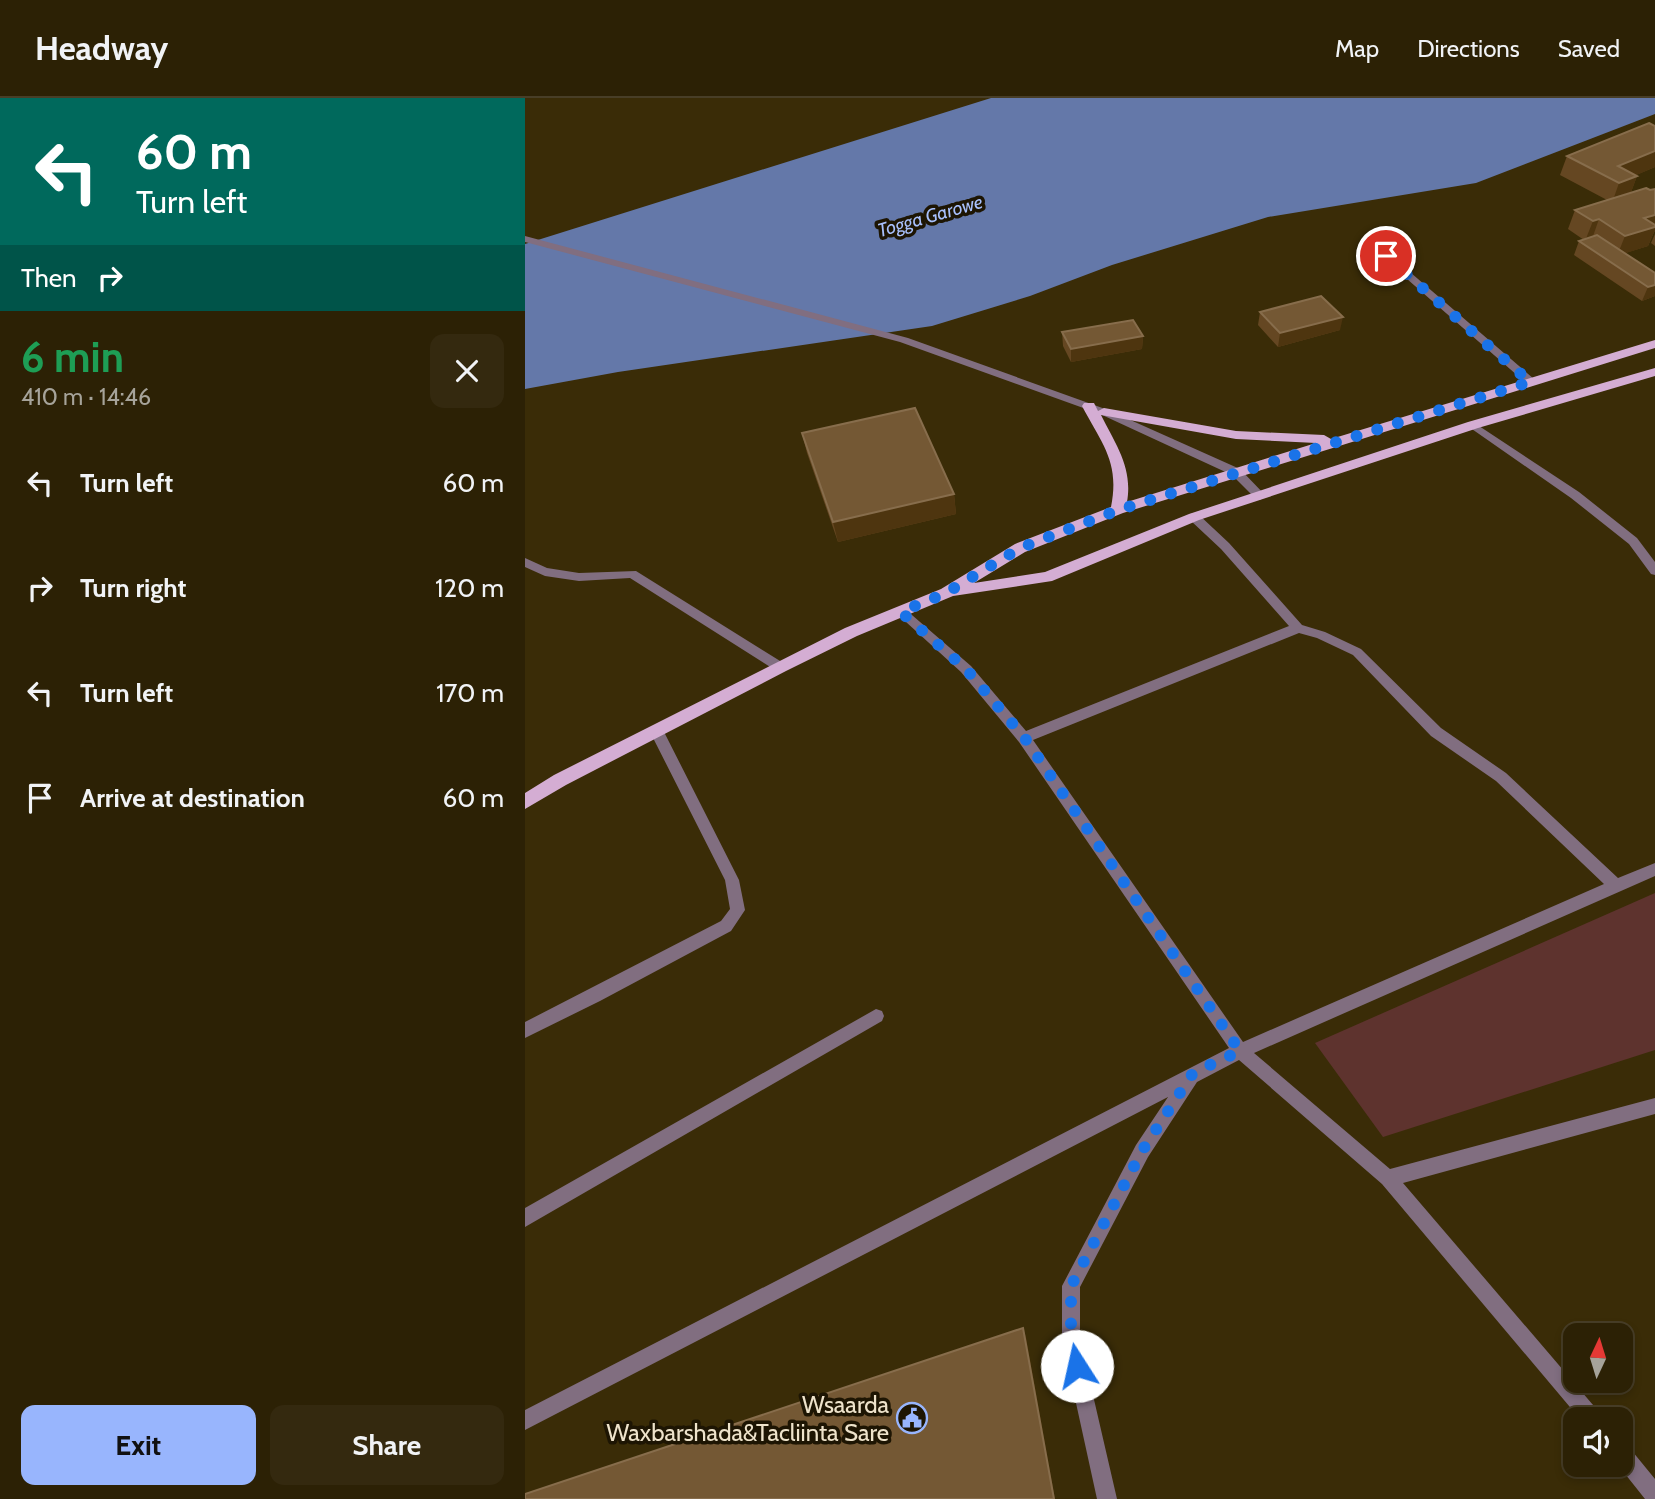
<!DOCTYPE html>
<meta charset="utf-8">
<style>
body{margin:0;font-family:Cabin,sans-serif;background:#34290f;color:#f1f3f6;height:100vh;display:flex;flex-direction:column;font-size:26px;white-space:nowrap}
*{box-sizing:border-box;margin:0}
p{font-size:23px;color:#a6a39a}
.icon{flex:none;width:38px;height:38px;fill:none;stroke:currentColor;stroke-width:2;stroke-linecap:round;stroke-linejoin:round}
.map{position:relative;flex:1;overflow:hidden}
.drawer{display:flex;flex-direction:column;background:#2c2105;width:525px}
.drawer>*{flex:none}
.banner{background:#00695c;color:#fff;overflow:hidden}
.needle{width:46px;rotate:4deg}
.buttons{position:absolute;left:1038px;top:1225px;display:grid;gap:14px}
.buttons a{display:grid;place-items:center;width:70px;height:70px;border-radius:14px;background:#2c2105;box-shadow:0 4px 10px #0003,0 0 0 2px #483e27;font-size:35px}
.pin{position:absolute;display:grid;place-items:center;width:60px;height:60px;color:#fff;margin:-30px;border:4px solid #fff;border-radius:50%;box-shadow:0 2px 7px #0007}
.me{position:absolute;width:77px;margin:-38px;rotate:350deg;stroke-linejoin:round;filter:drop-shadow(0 0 5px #0008)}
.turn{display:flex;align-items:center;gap:24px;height:147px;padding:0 21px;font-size:32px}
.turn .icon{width:91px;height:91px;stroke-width:2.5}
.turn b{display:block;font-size:49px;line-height:60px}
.then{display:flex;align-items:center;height:66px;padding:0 21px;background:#0003;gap:14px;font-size:26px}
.round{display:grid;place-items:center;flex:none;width:74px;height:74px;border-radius:14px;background:#34290f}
.summary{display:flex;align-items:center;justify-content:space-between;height:119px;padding:0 21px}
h1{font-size:42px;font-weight:800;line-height:52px;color:#1e9e55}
.primary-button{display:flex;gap:14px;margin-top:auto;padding:14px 21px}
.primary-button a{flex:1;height:80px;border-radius:14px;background:#98b5fd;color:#111;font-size:28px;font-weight:800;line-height:80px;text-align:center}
.primary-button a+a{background:#34290f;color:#f1f3f6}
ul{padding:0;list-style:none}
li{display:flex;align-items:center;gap:21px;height:105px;padding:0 21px}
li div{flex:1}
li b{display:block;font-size:26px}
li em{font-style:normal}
header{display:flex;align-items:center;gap:42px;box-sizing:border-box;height:98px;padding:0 35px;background:#2c2105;border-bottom:2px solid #483e27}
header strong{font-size:33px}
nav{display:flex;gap:38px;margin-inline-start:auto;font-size:24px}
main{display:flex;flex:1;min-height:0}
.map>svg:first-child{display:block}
.green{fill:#5e332e}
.water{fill:#6478a9}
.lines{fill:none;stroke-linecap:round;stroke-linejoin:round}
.service{fill:#816e80;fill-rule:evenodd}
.minor{fill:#816e80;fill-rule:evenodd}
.primary{fill:#d4add3;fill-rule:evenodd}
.wall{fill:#654722}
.shaded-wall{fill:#4e350f}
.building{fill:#745834;stroke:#876d4c;stroke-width:2}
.route{stroke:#1a73e8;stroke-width:12;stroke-dasharray:0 21.6}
.labels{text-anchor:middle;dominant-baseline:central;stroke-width:7;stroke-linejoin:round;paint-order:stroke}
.far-water-label{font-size:19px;font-style:italic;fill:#a8c0fc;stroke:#1d1503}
.near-poi-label{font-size:24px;fill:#eee3cb;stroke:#1d1503;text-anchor:end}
</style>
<header>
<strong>Headway</strong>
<nav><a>Map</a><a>Directions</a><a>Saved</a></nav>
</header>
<main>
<section class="drawer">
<div class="banner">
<div class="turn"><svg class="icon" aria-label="left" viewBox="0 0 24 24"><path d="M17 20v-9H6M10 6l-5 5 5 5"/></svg><div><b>60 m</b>Turn left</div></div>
<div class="then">Then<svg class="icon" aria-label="right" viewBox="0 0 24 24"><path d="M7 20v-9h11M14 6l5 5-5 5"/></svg></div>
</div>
<div class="summary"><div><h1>6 min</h1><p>410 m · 14:46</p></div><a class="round"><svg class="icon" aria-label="close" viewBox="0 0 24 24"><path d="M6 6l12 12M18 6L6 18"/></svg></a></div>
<ul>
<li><svg class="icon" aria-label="left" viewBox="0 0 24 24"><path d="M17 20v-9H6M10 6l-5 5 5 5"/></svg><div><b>Turn left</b></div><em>60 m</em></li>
<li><svg class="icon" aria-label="right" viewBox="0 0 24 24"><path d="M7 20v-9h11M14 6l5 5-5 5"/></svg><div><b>Turn right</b></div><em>120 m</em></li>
<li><svg class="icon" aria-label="left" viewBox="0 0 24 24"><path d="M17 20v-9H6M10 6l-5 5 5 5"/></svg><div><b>Turn left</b></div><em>170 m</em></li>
<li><svg class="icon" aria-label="arrive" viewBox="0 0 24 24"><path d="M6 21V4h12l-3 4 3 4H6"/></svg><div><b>Arrive at destination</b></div><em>60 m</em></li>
</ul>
<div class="primary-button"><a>Exit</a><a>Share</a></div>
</section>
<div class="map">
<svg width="1130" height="1401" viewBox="0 0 1130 1401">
<rect width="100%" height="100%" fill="#3a2c07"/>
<!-- green -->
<path class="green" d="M1130,795v157l-272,87 -68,-94z"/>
<!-- water -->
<path class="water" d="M466,0h664v16l-179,69 -208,34 -156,48 -82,31 -98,30 -314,46 -93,17v-145z"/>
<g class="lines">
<!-- service -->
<path class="service" d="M858,156h6l145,125v4h-8l-143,-125z
M948,324l106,70 58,46 18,24v13l-4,-1 -22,-30 -58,-46 -102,-71 -1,-2z
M131,627l5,1 78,154 6,30 -14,21 -131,70 -75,37v-16l196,-101 9,-12 -5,-29 -76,-150z
M351,911l6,2 2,5 -2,5 -357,206v-19z"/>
<!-- minor -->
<path class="minor" d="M0,138l383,102 200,72 132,59 26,27 -6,4 -4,-1 -24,-24 -132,-61 -200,-72 -375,-100z
M669,415l4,1 31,29 73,82 23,7 36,17 80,79 65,45 112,105 37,-15v13l-401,177 136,116 265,-71v16l-252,69 196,229 3,7h-22l-198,-235 -143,-124 -42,22 -49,75 -68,130v52l37,160h-20l-35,-160v-53l74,-141 32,-48 -643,333v-20l704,-362 -210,-306 -58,-70 -66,-60 2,-3h8l66,57 55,65 263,-105 -68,-77 -31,-29v-6zM774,535l18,5 36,17 78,81 65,45 108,103 -361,158 -210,-302z
M0,460l22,10 32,5 57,-2 149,93 1,3 -6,5 -5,-2 -145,-92 -51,3 -34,-5 -20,-9z
M1096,1345l7,3 27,33v20h-10l-27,-34h3z"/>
<!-- primary -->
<path class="primary" d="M1130,242v8l-532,165 -98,39 -51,31 71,-11 144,-58 279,-92 187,-54v8l-177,52 -279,92 -147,61 -99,15 -96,40 -71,35 -220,114 -41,24v-16l29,-18 291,-147 96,-39 74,-45 96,-37c9,-45 -9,-63 -29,-101l2,-3h10l4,8 6,-3 132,23 88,4 7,4zM576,317l135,24 80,4 -189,59c6,-34 -11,-57 -26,-87z"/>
</g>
<!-- wall -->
<path class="wall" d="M1130,28v41l-19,8 1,1 -6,16 24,40h-1l-6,14 -23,7 30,20v23l-13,5 -68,-46 5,-14 5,-1 -16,-11 7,-19 32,-10 -47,-25 7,-19z
M1130,136v12l-4,-3z
M735,214l80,18 -62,17 -20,-22z
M537,234l81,4 -1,13 -71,13 -8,-16z
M277,335l152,61 2,20 -118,28 -31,-89z"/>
<!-- shaded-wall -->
<path class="shaded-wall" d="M1130,53v16l-37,16v-17z
M1112,78l-7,19 -18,8 7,-20z
M1130,117v17h-1l-6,14 -31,10 8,-20 19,-18z
M1074,121l-7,20 -7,2 8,-20z
M1130,187v11l-13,5 6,-14z
M818,219l-3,13 -62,17 2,-14z
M618,238l-1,13 -71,13v-13z
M429,396l2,20 -118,28 -5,-20z
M498,1230l3,9 29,162h-1z"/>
<!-- building -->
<path class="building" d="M1124,25l6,3v25l-37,15 19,10 -18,7 -52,-27z
M1121,90l4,2 5,-1v26l-11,3 11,7v2l-30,9 -26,-17 -6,2 -18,-11z
M1072,137l58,38v12l-7,2 -69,-46z
M796,198l22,21 -63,16 -20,-21z
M608,222l10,16 -72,13 -9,-17z
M390,310l39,86 -121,28 -31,-89z
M498,1230l31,171h-529v-5z"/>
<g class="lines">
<!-- route -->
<path class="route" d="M552,1268l-6,-27v-53l71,-135 51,-78 47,-22 -216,-314 -58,-68 -65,-57 45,-19 74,-45 98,-38 412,-128 -144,-126"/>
</g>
<!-- icons -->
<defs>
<g id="civic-ring" transform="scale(1.575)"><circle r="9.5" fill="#1d1503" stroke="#98b5fd" stroke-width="1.5"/><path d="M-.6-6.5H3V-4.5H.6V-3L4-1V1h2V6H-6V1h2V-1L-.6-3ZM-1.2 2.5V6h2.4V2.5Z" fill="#98b5fd"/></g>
</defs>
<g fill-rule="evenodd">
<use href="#civic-ring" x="387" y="1320"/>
</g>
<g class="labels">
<!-- far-water labels -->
<g class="far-water-label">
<text transform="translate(405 118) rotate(-16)">Togga Garowe</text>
</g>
<!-- near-poi labels -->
<g class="near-poi-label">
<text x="364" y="1306">Wsaarda<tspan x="364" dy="28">Waxbarshada&amp;Tacliinta Sare</tspan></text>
</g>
</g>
</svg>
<div class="buttons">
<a><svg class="needle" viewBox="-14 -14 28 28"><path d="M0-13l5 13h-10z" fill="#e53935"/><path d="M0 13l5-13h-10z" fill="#a6a39a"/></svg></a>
<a><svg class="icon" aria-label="sound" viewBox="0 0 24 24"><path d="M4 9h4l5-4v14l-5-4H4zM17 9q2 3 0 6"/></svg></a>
</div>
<div class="pin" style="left:861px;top:158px;background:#d93025"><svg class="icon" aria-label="arrive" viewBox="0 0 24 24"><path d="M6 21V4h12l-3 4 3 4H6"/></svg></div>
<svg class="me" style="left:552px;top:1268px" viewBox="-20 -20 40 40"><circle r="19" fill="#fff"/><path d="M0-13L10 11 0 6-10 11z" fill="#1a73e8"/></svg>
</div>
</main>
